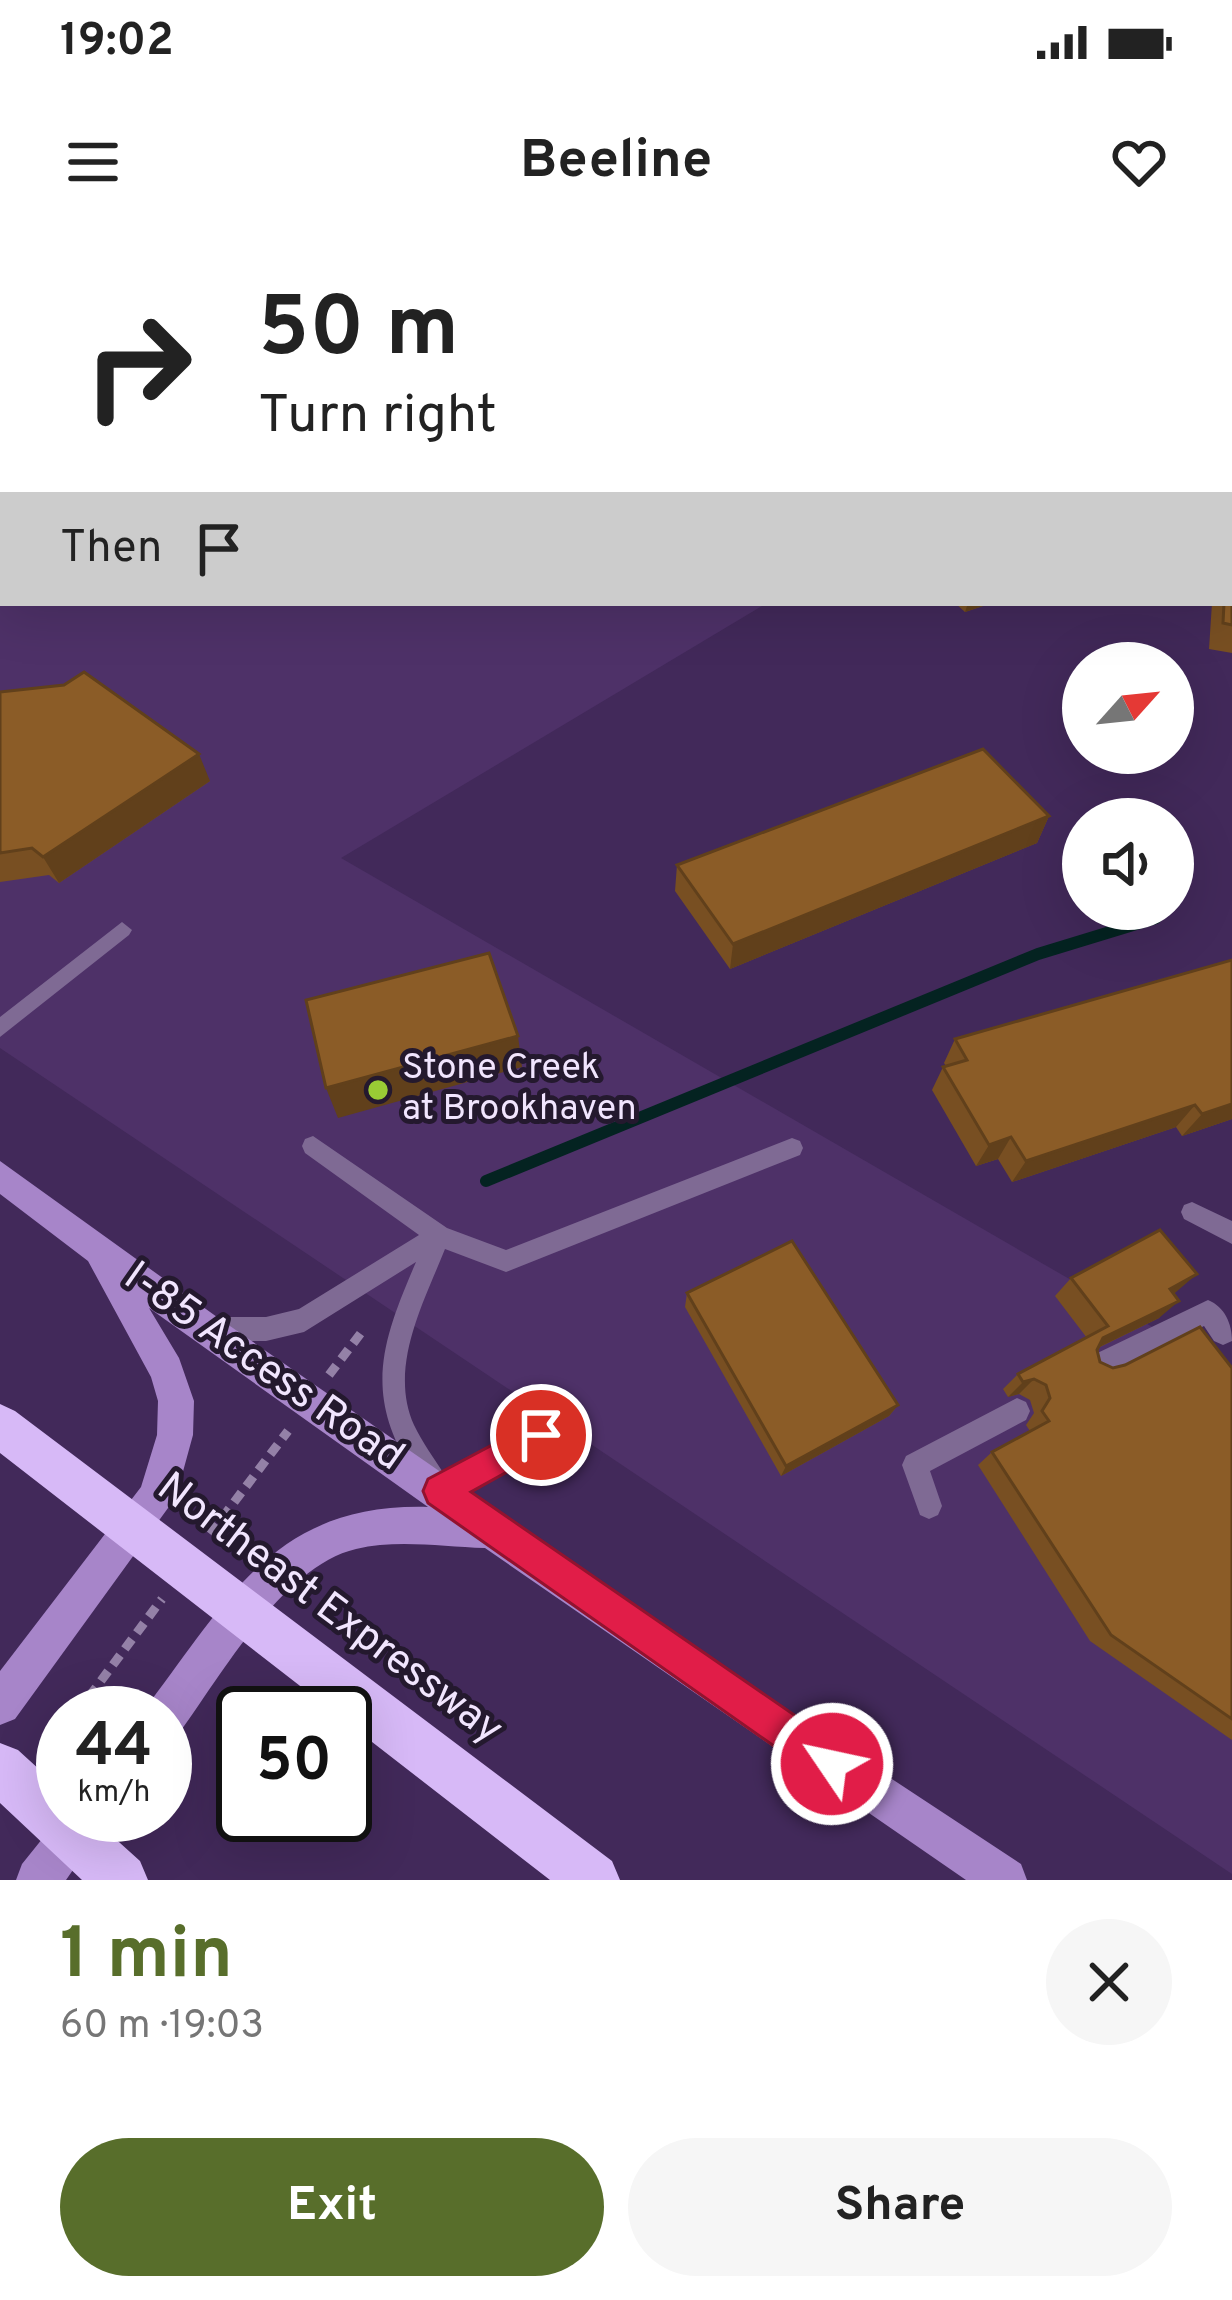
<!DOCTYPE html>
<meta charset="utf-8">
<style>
body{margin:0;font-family:Overpass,sans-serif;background:#f6f6f6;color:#222;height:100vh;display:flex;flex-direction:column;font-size:45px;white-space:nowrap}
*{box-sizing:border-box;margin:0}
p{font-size:39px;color:#767676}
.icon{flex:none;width:66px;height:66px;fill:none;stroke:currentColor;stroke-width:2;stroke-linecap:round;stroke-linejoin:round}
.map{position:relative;height:1640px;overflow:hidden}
.details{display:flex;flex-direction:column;background:#fff;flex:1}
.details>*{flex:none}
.hud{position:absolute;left:0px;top:0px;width:1233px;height:366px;box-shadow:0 12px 48px #0002;background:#fff;color:#222;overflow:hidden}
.needle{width:78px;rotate:63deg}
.tools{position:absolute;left:1062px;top:402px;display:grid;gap:24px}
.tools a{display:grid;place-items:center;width:132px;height:132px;border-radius:50%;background:#fff;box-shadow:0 12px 48px #0002;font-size:60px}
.speed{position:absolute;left:36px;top:1446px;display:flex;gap:24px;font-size:60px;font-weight:700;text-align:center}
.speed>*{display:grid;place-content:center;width:156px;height:156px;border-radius:50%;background:#fff;box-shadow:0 12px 48px #0002;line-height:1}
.speed small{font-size:30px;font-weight:400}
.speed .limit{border:6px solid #111;border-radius:18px;background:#fff;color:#111}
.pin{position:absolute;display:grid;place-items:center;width:102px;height:102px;color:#fff;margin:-51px;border:6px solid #fff;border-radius:50%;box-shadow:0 3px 12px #0007}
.me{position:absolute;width:132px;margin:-66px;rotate:304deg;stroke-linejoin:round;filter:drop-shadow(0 0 9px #0008)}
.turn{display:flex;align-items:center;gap:42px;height:252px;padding:0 60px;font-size:54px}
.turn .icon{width:156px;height:156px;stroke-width:2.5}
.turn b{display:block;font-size:84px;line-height:102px}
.then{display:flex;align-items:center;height:114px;padding:0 60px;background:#0003;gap:24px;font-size:45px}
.round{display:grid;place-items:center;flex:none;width:126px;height:126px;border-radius:63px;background:#f6f6f6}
.overview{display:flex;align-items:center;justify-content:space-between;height:204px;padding:0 60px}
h1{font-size:72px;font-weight:700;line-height:90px;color:#586e2b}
.button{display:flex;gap:24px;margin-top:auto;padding:24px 60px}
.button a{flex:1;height:138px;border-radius:72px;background:#586e2b;color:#fff;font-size:48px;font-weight:700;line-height:138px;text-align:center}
.button a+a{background:#f6f6f6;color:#222}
.status{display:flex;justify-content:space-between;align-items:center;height:84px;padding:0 60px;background:#fff;direction:ltr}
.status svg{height:33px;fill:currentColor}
header{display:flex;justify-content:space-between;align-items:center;height:156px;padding:0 60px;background:#fff;font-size:54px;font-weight:700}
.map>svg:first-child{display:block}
.built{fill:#4e3168}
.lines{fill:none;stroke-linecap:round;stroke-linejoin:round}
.stream{stroke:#042321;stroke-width:12}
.path{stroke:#9481a7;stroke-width:9;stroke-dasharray:12 8;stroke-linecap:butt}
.service{fill:#7f6a94;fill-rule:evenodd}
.minor{fill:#7f6a94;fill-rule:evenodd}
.secondary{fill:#a785c9;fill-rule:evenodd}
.motorway{fill:#d7b9f7;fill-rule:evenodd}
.wall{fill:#784f22}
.shaded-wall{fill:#61401b}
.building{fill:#8b5c27;stroke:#61401b;stroke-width:3}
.route{fill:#e11d48;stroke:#92132f;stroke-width:3}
.poi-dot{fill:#99cb35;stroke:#24192e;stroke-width:4.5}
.labels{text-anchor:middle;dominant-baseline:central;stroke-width:10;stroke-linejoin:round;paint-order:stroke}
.poi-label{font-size:36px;fill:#f1e5fe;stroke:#24192e;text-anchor:start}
.near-street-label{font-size:42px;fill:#f1e5fe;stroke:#24192e}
</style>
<div class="status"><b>19:02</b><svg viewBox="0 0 49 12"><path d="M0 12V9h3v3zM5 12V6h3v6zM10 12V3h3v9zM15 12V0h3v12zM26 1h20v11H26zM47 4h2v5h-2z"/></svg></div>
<header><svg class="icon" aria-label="menu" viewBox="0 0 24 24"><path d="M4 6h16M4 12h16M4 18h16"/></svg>Beeline<svg class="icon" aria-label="heart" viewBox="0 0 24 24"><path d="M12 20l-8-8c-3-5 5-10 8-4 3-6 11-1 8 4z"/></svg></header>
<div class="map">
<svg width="1232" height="1640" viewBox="0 0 1232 1640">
<rect width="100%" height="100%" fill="#42295a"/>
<!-- built -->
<path class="built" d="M0,0h502l-499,3v360h764l-426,255 891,515v501l-1232,-826z"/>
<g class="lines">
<!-- stream -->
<path class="stream" d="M486,941l552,-227 118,-36"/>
<!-- path -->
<path class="path" d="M329,1135l35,-46
M210,1294l78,-103
M77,1473l85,-114
M46,1514l17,-23"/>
<!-- service -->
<path class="service" d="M985,0h15l3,3h-15z
M1230,66h2v8h-2z
M0,135l3,1v9l-3,-1z
M122,682l10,8 -3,5 -129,102v-20z
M313,896l134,92 59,22 286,-112 8,3 3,7 -3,7 -294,117 -61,-23c-21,53 -57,118 -31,176 8,17 20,33 30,49l97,-52 9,4 4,9 -4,9 -110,60c-15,-6 -21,-22 -29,-35 -48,-77 -28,-130 5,-207l-112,70 -38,9h-59l-9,-4 -3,-8 3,-8 9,-4h59l33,-8 120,-74 -114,-82 -3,-7 3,-7z
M1192,962l40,19v23l-48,-25 -3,-7 3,-7z
M1208,1060c17,7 24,24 24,41l-9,4 -9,-4 -10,-15 -99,50 -9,3 -9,-3 -3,-9 3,-9z
M1017,1158l9,4 4,9 -4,9 -96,51 12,35 -4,9 -9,4 -9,-4 -18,-50 4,-9z"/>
<!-- minor -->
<path class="minor" d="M320,0h21l-23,3z
M3,165v13l-3,1v-13z"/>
<!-- secondary -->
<path class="secondary" d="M0,921l217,156 514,356 290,191 6,16h-61l-481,-332c-42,-1 -87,-9 -129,1 -73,17 -134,125 -176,183l-15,6v-25h-19l4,-11c81,-107 127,-199 278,-195l-279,-199 30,50 15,43 -1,34 -17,62 -161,222 -15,6v-54l141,-184 16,-52 1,-34 -7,-24 -63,-116 -88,-67z
M63,1573l48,2 -45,65h-50l6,-16z"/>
<!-- motorway -->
<path class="motorway" d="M0,1164l15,7 597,450 8,19h-70l-205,-159v-8h-10l-335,-260z
M0,1503l18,7 45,41v24h26l51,46 8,19h-66l-82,-77z"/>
</g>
<!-- wall -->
<path class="wall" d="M0,0l3,3v108l-3,-2z
M1232,204v209l-23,-4 3,-46h18z
M955,363h37l-27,9z
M0,452l210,89 -151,102 -10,-8 -49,7z
M1049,576l-12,27 -307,126 -55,-78 2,-26z
M1232,720v159l-50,17 -6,-9 -164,55 -14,-23 -22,7 -44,-76 11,-23 3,-1 -2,-3 11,-24z
M1071,1038l105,14 -3,1 -14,25 -61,30 2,14 13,6h119v372l-142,-99 -112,-176 14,-13 38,-21 -4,-6 8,-12 -4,-13 -11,-6 -11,3 -5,-8 15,-15 69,-36 -32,-42z
M687,1053l211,112 -9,11 -108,60 -96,-169z"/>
<!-- shaded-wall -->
<path class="shaded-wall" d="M241,0h30l1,3h-38z
M968,363h24l-27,9z
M199,514l11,27 -151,102 -16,-26z
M1049,576l-12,27 -307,126 3,-25z
M518,796l4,31 -184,51 -12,-30z
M1232,864v15l-50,17 20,-22z
M1195,865l-19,22 -164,55 14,-21z
M1011,897l-13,22 -22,7 13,-21z
M1197,1034l-21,18 -26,14 20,-17z
M1179,1061l-20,17 -74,36 18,-16z
M1034,1139l-15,15 -11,3 15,-15z
M898,1165l-9,11 -108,60 5,-10z"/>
<!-- building -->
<path class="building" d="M0,0h241l-7,3h-231v81l-3,2z
M1137,0h95v33l-2,-1v-29h-96z
M1230,204h2v181l-9,-2 1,-20h6z
M84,432l115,82 -156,103 -11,-9 -32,5v-161l64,-7z
M983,509l66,67 -316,128 -56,-79z
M489,713l29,83 -192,52 -20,-88z
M1232,720v144l-30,10 -7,-9 -169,56 -15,-24 -22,8 -46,-78 24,-7 -12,-21z
M1160,990l37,44 -27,15 9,12 -76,37 -6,12 3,12 13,6 12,-3 75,-38 32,41v351l-121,-84 -119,-183 57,-31 -7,-10 8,-13 -4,-13 -12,-6 -11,3 -5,-8 90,-48 -37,-48z
M792,1001l106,164 -112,61 -99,-173z"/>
<!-- route -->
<path class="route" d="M541,1179l11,4 5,12 -5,12 -81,45 374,258 6,14 -6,13 -13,6 -14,-6 -390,-274 -5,-12 5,-12z"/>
<!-- markers -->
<circle class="poi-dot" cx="378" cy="850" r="12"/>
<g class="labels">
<!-- poi labels -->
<g class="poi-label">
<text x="402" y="829">Stone Creek<tspan x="402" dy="41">at Brookhaven</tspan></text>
</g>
<!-- near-street labels -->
<g class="near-street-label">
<text transform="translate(263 1128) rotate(35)">I-85 Access Road</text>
<text transform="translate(329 1370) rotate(37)">Northeast Expressway</text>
</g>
</g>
</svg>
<div class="tools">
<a><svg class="needle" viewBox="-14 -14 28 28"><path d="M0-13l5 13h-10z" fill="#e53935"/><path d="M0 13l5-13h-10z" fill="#767676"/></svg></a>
<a><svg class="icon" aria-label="sound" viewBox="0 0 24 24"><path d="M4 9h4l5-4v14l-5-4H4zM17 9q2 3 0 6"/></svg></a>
</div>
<div class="speed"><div>44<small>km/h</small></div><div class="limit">50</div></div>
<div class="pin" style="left:541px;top:1195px;background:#d93025"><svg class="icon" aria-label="arrive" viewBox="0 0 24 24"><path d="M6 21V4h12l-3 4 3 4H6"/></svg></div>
<svg class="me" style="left:832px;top:1524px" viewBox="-20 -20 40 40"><circle r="17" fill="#e11d48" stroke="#fff" stroke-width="3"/><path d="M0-11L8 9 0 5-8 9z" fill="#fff"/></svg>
<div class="hud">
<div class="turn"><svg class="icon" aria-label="right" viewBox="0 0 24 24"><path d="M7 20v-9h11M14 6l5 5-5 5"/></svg><div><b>50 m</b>Turn right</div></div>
<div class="then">Then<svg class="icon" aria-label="arrive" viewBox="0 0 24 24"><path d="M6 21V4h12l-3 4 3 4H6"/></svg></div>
</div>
</div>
<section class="details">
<div class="overview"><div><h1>1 min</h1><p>60 m · 19:03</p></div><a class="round"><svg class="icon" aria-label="close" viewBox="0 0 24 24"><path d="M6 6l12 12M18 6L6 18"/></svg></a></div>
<div class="button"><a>Exit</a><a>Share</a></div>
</section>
